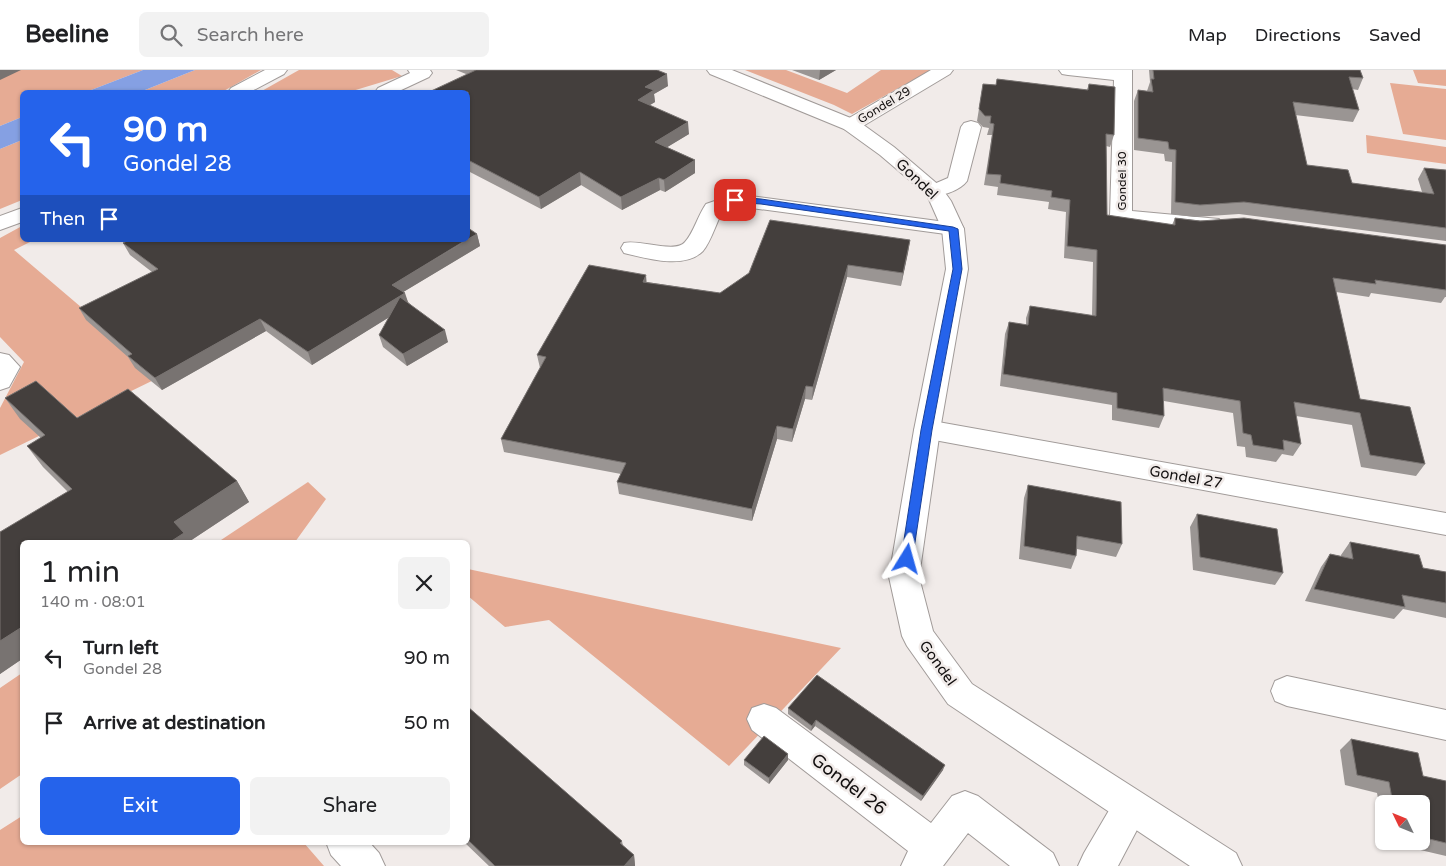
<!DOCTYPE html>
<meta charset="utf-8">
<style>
body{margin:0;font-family:"Varela Round",sans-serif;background:#f2f2f2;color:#202124;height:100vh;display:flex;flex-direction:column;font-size:19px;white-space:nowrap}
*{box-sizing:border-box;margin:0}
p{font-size:16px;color:#757577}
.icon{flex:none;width:28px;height:28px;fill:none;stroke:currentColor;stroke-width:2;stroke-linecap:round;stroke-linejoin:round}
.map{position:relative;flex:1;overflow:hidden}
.sheet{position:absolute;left:20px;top:470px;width:450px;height:305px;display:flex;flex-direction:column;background:#fff;border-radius:8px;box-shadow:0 1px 4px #0004}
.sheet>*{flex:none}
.top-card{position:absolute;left:20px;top:20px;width:450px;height:152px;border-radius:8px;box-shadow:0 1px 4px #0004;background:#2563eb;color:#fff;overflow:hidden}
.needle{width:32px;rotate:313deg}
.controls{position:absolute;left:1375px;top:725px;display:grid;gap:10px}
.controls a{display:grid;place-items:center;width:55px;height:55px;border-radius:8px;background:#fff;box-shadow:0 1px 4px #0004;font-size:25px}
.pin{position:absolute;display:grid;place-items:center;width:42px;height:42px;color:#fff;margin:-21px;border-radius:10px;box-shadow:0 2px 8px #0006}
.me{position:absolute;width:55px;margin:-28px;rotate:8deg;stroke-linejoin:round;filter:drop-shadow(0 0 4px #0008)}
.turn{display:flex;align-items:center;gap:18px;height:105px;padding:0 20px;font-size:22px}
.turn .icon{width:65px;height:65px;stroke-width:2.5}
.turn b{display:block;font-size:35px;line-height:42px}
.then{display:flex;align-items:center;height:48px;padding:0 20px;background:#0003;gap:10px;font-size:19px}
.round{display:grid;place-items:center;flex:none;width:52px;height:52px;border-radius:8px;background:#f2f2f2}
.summary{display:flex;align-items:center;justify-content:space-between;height:85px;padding:0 20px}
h1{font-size:30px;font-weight:600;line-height:38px}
.primary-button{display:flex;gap:10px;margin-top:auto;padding:10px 20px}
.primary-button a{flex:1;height:58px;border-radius:8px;background:#2563eb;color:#fff;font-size:20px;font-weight:600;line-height:58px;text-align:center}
.primary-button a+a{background:#f2f2f2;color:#202124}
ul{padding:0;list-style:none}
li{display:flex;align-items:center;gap:15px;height:65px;padding:0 20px}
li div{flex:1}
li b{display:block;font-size:19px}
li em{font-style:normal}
header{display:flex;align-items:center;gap:30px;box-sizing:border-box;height:70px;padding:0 25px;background:#fff;border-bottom:1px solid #e0e0e0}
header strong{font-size:24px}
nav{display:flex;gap:28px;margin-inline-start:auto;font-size:18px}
.search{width:350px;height:45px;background:#f2f2f2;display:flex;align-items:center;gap:12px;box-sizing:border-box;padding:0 18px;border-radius:8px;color:#757577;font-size:19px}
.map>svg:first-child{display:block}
.green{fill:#e6ab94}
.water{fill:#85a0e3}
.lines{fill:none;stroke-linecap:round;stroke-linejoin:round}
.street-casing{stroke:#a19b99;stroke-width:2}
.secondary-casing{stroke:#a19b99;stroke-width:2}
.street{fill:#fff;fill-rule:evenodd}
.secondary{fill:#fff;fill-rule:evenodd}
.wall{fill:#9a9593}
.shaded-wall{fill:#787371}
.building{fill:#443f3d;stroke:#787371}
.route{fill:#2563eb;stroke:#184099}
.labels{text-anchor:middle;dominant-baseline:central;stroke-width:5;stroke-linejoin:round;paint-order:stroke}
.far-street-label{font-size:12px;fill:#120f0f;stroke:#f1ebe9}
.street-label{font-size:15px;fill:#120f0f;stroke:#f1ebe9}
.near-street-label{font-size:18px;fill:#120f0f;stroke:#f1ebe9}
</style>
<header>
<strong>Beeline</strong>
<div class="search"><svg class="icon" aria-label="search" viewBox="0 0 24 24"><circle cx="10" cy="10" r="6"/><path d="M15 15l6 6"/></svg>Search here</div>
<nav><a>Map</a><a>Directions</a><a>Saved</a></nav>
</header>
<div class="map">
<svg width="1446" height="796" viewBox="0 0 1446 796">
<rect width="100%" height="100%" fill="#f1ebe9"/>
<!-- green -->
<path class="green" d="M0,0h143l-57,22h-64v25l-22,9z
M195,0h66l-39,22h-82z
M299,0h93l10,6 -53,16h-89z
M745,0h41l61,23 34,-23h50l-79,44 -18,-9z
M1413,0h33v16l-28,-3z
M1390,13l56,6v51l-43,-6z
M1366,65l80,12v17l-79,-11z
M22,70v60l-22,9v-60z
M22,156v14h12l-20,10 148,126 -162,79v-47l24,-46 -24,-25v-99z
M308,412l18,17 -31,43h-77z
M468,499l373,79 -112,118 -180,-146 -44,7 -37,-31z
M22,603v101l-22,15v-101z
M22,746v26l282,1 20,23h-324v-36z"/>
<!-- water -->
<path class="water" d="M143,0h52l-55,22h-54z
M22,47v23l-22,9v-23z"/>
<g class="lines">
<!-- street casing -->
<g class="street-casing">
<path id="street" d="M408,0h22l2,3 -3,4 -32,15h-22l3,-4 32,-15z
M931,0h22l-3,4 -92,55 -7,2 -7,-2 -3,-4 3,-4z
M1059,0h73v141l87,8 3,5 -3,5 -24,2 -82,-10 -3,-5 4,-136 -46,-5 -6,-1z
M971,51l7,2 3,4 -14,54c-7,10 -28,17 -40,14l-3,-4 3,-4 21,-9 13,-51 3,-4z
M735,124l218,29 8,1 3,5 -3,5 -8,1 -216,-29 -15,6c-6,12 -11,29 -19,39 -19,19 -57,7 -79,2l-3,-5 3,-5c16,-4 51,11 61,-1 9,-10 13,-27 21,-38z
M0,283l9,2 11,12 -11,20 -9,3z
M927,350l519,93v22l-528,-98 -4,-7 4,-7z
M1287,606l159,34v30l-159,-34 -12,-5 -4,-10 4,-10z
M764,634l12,4 155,115 21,-27 13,-5 13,5 75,57 6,13h-49l-42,-33 -25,33h-42l7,-15 -156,-121 -5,-11 5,-11z
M1131,720l13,5 5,12 -31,59h-40l6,-13 34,-58z
M326,772h43l10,11 6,13h-44l-10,-11z"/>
</g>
<!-- secondary casing -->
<g class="secondary-casing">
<path id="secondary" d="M265,0h22l-3,4 -34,18h-22l3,-4z
M707,0h25l126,51 36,26 47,40 10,14 13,28 4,40 -28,161 -21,147 14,54 39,53 264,169 6,13h-52l-242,-162 -41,-58 -5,-10 -13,-59 25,-147 32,-161 -4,-40 -15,-34 -47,-40 -36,-26 -134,-55z
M22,138v14l-22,8v-14z"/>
</g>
<!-- street -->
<use href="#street" class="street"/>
<!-- secondary -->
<use href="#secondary" class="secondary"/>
</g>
<!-- wall -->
<path class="wall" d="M456,0h201l11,16 -14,8 1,8 -5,3 39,29 -22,13 28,13v13l-30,19 -5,-2 -38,20 -41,-25 -40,24 -73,-38v-79l-2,-18z
M792,0h44l-17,10z
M1149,0h211l3,8 -5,12 -6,-1 7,21 -6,12 -58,-7 12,50 45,18 70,9 -4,-13 6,-11 22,2v71l-207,-27 -44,3 -24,-3 1,-52 -7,-1 -1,-7 -30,-4v-49l4,-11 9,1 3,-9z
M997,9l90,11 2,-6 25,51 -4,12 -4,-1 1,69 65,10 3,-7 271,27v52h-1l-4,6 -70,-10 -2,4 -33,-5 24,107 65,65 -9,12 -55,-9 -9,-42 -56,-9 5,28 -8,12 -11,-2 -6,8 -30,-5 -1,-10 -8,-1 -4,-33 -69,-12v15l-5,12 -47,-8v-15l-112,-19 5,-52 4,-12 17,3v-7l4,-12 62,10 1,-54 -29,-4 2,-46 -18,-3 1,-7 -52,-7 1,-8 -14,-2 8,-50h-5l2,-7 -6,-1 -6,-6 6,-37 13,1z
M477,164l3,12 -77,46 5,10 40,40 -41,24 -24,-19 -4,-12 10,-18 -77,48 -46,-34 -104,59 -27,-22 -7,-11 -42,-37 -7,-12 73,-36 -22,-17 -7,-12z
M910,170l-9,46 -54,-9 -35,123 -7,-1 -13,43 -15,-3 -25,82 -133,-27 -2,-12 4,-8 -117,-22 -3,-13 39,-71 -3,-13 110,-73 73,11z
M36,311l41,37 51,-29 109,92 12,21 -59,39 1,1h-169v117l-22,15v-142l68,-40 -25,-25 -16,-21 14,-8 -21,-19 -15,-21z
M1028,415l94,59 -6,13 -39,-8 -1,7 -5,13 -52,-10 5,-61z
M1197,444l86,59 -8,12 -82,-15 -3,-43z
M1350,472l73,26 23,4v46l-43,-9 -9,10 -89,-18 16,-34 9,-13 11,2v-1z
M468,637l154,134 1,5 11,9 1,10v1h-146l-25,-24h4z
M788,638l155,62 -22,31 -106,-75 -4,5 -23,-17z
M1351,669l72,37 23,5v75l-60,-14v-1h35v-37h-37v27l-7,-38 -32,-8 -5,-35z
M744,690h44l-19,24 -25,-19z"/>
<!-- shaded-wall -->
<path class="shaded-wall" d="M0,0h21l-21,10z
M820,0h16l-17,10z
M667,4l1,12 -14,8 1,8 -17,10v-12l7,-13z
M688,52l1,12 -33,20 -1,-12z
M695,90v13l-30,19 -1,-12z
M580,102l1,13 -40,24 -2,-12z
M659,108l1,12 -38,20 -1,-13z
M477,164l3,12 -85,51 -3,-12z
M910,170l-2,13 -7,33 2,-13z
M848,195l-1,12 -35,123 1,-13z
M646,205l1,12 -4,-5z
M405,223l4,12 -97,60 -4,-13z
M260,249l6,12 -104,59 -7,-12z
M445,260l3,12 -41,24 -4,-12z
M806,316l-1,13 -13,43 1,-13z
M777,356v13l-25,82v-12z
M237,411l12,21 -59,39 1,1h-21l4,-20z
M22,557v32l-22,15v-33z
M816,650l-1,6 -4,5 1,-5z
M788,684v6l-19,24v-6z
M945,695l-2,5 -22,31 2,-5z
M634,785l1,10v1h-11z"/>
<!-- building -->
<path class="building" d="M476,0h181l10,4 -22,13 9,3 -16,10 50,22 -33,20 40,18 -31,20 -5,-2 -38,19 -41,-25 -41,25 -71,-37v-68h-39z
M1153,0h207l3,8 -14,-1 10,33 -66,-8 14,63 41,5 4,13 82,11 -10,-26 22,2v58l-202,-26 -44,3 -25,-3 1,-52 -7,-1 -1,-7 -30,-4v-48l15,2 -2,-13h3z
M997,9l91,11 1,-6 26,3 -1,48 -8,-1 1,81 68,10v-7l25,3 44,-3 202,27v45l-71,-10 1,4 -43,-6 27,121 50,8 15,57 -55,-9 -10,-42 -66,-11 7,42 -18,-4 1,10 -31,-5 -2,-10 -8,-2 -3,-32 -77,-13 1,28 -47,-8v-15l-114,-19 6,-52 19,3 2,-19 66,10 1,-66 -30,-4 3,-46 -19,-3 1,-6 -52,-8 1,-8 -14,-1 7,-50 -4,-1 1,-7h-6l-6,-7 4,-25 13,1z
M770,150l140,20 -7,33 -55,-8 -35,122 -7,-1 -13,43 -16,-3 -25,83 -135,-27 9,-19 -125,-24 45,-82 -9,-2 52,-90 57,10 -3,7 77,11 29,-20z
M468,158l9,6 -9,5z
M129,170h337l-74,45 13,8 -97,59 -48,-33 -105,59 -27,-22 4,-2 -53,-46 79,-39 -35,-26z
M400,227l45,33 -42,24 -24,-19z
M36,311l41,37 51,-29 109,92 -63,41 10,11 -14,9h-148v85l-22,14v-109l72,-43 -45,-43 18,-11 -40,-37z
M1028,415l93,17 1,42 -45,-8 -1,20 -52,-10z
M1197,444l80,15 6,44 -83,-16z
M1350,472l69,13 4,13 23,4v31l-44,-8 3,12 -91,-18 16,-35 23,5z
M817,605l128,90 -22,31 -107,-76 -4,6 -24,-18z
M468,637l154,134 -2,2 14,12 -10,11h-129l-27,-26z
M764,666l24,18 -19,24 -25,-18z
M1351,669l67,14 5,23 23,5v62l-25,-6v-33h-28l-4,-22 -32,-7z"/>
<!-- route -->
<path class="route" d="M735,127l26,2 192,28 5,2 4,40 -30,161 -20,132h-9l-2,-3 20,-129 32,-161 -4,-38 -188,-27 -29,-2v-4z"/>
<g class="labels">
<!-- far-street labels -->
<g class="far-street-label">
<text transform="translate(884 35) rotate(-31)">Gondel 29</text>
<text transform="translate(1122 111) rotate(-90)">Gondel 30</text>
</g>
<!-- street labels -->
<g class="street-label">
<text transform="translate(917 109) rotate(44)">Gondel</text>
<text transform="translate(1186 407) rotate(10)">Gondel 27</text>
<text transform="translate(938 593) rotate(54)">Gondel</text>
</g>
<!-- near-street labels -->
<g class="near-street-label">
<text transform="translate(849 714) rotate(37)">Gondel 26</text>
</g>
</g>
</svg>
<div class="controls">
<a><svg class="needle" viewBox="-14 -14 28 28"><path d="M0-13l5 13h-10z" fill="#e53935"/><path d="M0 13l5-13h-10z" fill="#757577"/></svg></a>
</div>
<div class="pin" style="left:735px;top:130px;background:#d93025"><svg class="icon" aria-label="arrive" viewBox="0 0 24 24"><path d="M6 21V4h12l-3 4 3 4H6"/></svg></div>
<svg class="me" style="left:907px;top:489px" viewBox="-20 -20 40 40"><path d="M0-17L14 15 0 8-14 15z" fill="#2563eb" stroke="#fff" stroke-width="4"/></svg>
<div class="top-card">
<div class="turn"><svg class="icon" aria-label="left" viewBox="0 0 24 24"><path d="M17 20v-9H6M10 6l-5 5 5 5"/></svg><div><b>90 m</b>Gondel 28</div></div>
<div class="then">Then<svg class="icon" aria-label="arrive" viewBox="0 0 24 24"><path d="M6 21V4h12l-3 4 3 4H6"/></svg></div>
</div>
<section class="sheet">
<div class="summary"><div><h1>1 min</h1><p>140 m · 08:01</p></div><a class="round"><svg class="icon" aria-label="close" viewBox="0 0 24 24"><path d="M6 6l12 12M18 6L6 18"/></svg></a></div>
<ul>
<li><svg class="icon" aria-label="left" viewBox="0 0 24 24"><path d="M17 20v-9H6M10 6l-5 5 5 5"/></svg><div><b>Turn left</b><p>Gondel 28</p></div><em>90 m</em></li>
<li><svg class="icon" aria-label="arrive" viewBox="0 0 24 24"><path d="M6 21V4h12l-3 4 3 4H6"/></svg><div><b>Arrive at destination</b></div><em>50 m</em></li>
</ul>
<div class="primary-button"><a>Exit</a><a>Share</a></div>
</section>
</div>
